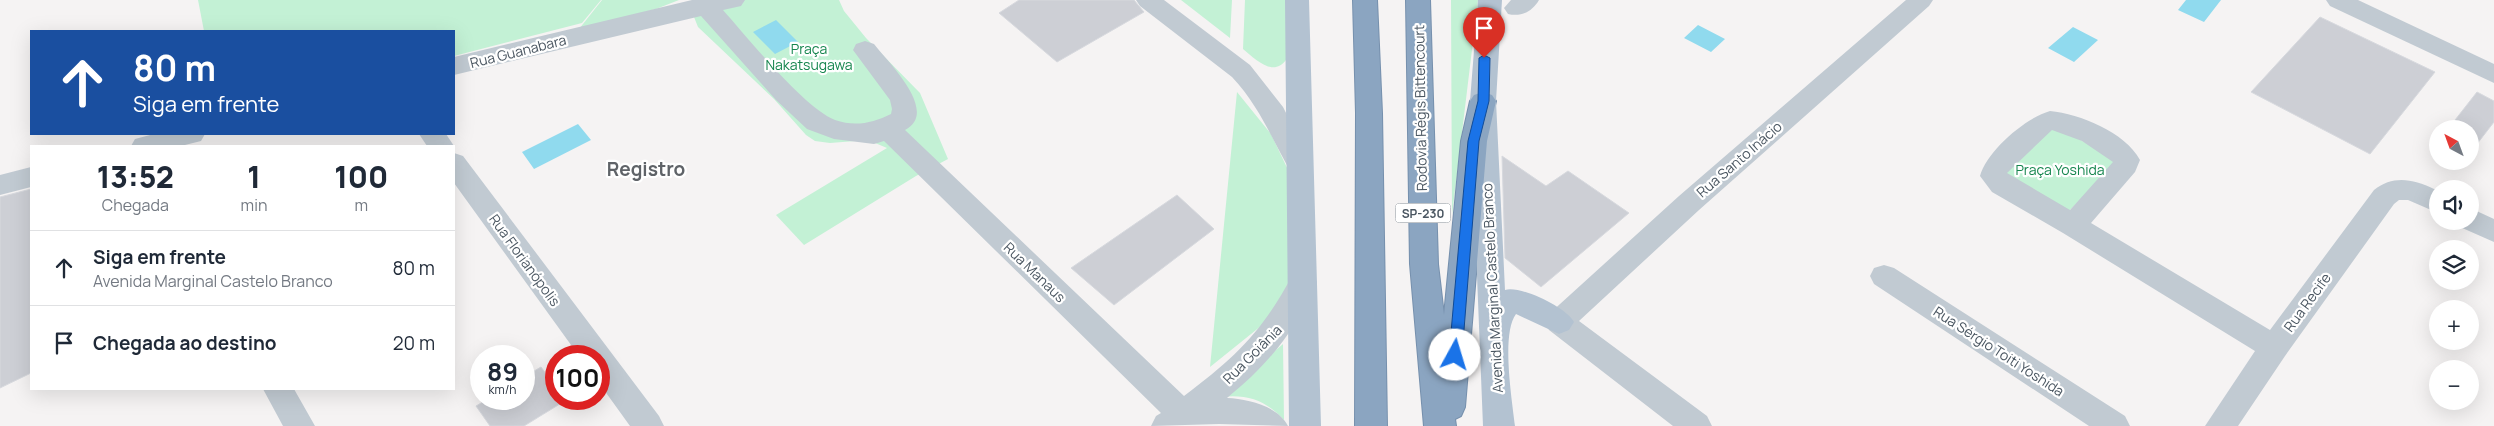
<!DOCTYPE html>
<html lang="pt">
<meta charset="utf-8">
<style>
body{margin:0;font-family:Manrope,sans-serif;background:#f2f2f3;color:#1f2937;height:100vh;display:flex;flex-direction:column;font-size:19px;white-space:nowrap}
*{box-sizing:border-box;margin:0}
p{font-size:16px;color:#747a83}
.icon{flex:none;width:28px;height:28px;fill:none;stroke:currentColor;stroke-width:2;stroke-linecap:round;stroke-linejoin:round}
.map{position:relative;flex:1;overflow:hidden}
.side{position:absolute;left:30px;top:145px;width:425px;height:245px;display:flex;flex-direction:column;background:#fff;border-radius:0px;box-shadow:0 5px 20px #0002}
.side>*{flex:none}
.top-card{position:absolute;left:30px;top:30px;width:425px;height:105px;border-radius:0px;box-shadow:0 5px 20px #0002;background:#1a4fa0;color:#fff;overflow:hidden}
.needle{width:32px;rotate:319deg}
.tools{position:absolute;left:2429px;top:120px;display:grid;gap:10px}
.tools a{display:grid;place-items:center;width:50px;height:50px;border-radius:50%;background:#fff;box-shadow:0 5px 20px #0002;font-size:25px}
.speed{position:absolute;left:470px;top:345px;display:flex;gap:10px;font-size:25px;font-weight:700;text-align:center}
.speed>*{display:grid;place-content:center;width:65px;height:65px;border-radius:50%;background:#fff;box-shadow:0 5px 20px #0002;line-height:1}
.speed small{font-size:12px;font-weight:400}
.speed .limit{border:8px solid #d22;background:#fff;color:#111}
.pin{position:absolute;display:grid;place-items:center;width:42px;height:42px;color:#fff;margin:-51px -21px;border-radius:50% 50% 50% 0;rotate:-45deg;box-shadow:0 0 5px #0007}
.pin .icon{rotate:45deg}
.me{position:absolute;width:55px;margin:-28px;rotate:6deg;stroke-linejoin:round;filter:drop-shadow(0 0 4px #0008)}
.turn{display:flex;align-items:center;gap:18px;height:105px;padding:0 20px;font-size:22px}
.turn .icon{width:65px;height:65px;stroke-width:2.5}
.turn b{display:block;font-size:35px;line-height:42px}
.eta{display:flex;justify-content:space-evenly;align-items:center;height:85px;text-align:center}
.eta b{font-size:30px;font-weight:800;line-height:35px}
ul{padding:0;list-style:none}
li{display:flex;align-items:center;gap:15px;height:75px;padding:0 20px;border-top:1px solid #e0e1e3}
li div{flex:1}
li b{display:block;font-size:19px}
li em{font-style:normal}
.map>svg:first-child{display:block}
.green{fill:#c3f1d5}
.water{fill:#90daee}
.building{fill:#cdcfd5;stroke:#d7d9de}
.lines{fill:none;stroke-linecap:round;stroke-linejoin:round}
.highway-casing{stroke:#7690ad;stroke-width:2}
.street{fill:#c1cad2;fill-rule:evenodd}
.primary{fill:#b3c2d1;fill-rule:evenodd}
.highway{fill:#8ba5c1;fill-rule:evenodd}
.route{fill:#1a73e8;stroke:#114b97}
.labels{text-anchor:middle;dominant-baseline:central;stroke-width:4.5;stroke-linejoin:round;paint-order:stroke}
.shield{fill:#fff;stroke:#808990;stroke-width:1}
.shield-label{font-size:12px;font-weight:bold;fill:#4a5661}
.park-label{font-size:14px;fill:#17864f;stroke:#fff}
.street-label{font-size:14px;fill:#4a5661;stroke:#fff}
.district-label{font-size:19px;font-weight:bold;fill:#5f6368;stroke:#fff}
</style>
<div class="map">
<svg width="2494" height="426" viewBox="0 0 2494 426">
<rect width="100%" height="100%" fill="#f5f3f3"/>
<!-- green -->
<path class="green" d="M198,0h403l-19,23 -128,33v-25h-250z
M602,0h77l-23,9 -77,20z
M741,0h98l5,11 22,27 54,55 28,66 -32,17 -112,69 -28,-30 111,-67 -19,-8 -38,3 -15,-2 -9,-6 -32,-36 -76,-72 -4,-10z
M1181,0h51l-2,38z
M1245,0h41v60c-13,18 -32,-2 -43,-11z
M1451,0h27l-26,215z
M1237,92l34,42 18,38 1,108 -7,19 -22,27 -51,41z
M2058,128l54,29 2,8 -49,50 -53,-33 -8,-13 39,-38z
M1283,344l1,76c-19,-20 -36,-26 -64,-23z"/>
<!-- water -->
<path class="water" d="M2186,0h35l-17,22 -26,-12z
M776,20l22,22 -23,12 -22,-22z
M1698,25l27,14 -14,13 -27,-14z
M2073,27l25,13 -24,22 -26,-14z
M578,124l13,16 -57,29 -12,-17z"/>
<!-- building -->
<path class="building" d="M1019,0h115l10,12 -87,50 -58,-49z
M2320,17l115,55 -65,82 -119,-62z
M2477,92l17,9v21l-24,31v-24h-22z
M1502,156l44,30 22,-15 61,42 -88,74 -36,-29z
M31,189v184l-31,15v-191z
M1177,195l37,34 -100,76 -43,-37z
M541,367l15,21v11h12l-44,27h-34l-14,-20 12,-7h36v-22z"/>
<g class="lines">
<!-- highway casing -->
<g class="highway-casing">
<path id="highway" d="M1353,0h24l5,113 5,313h-32l1,-313z
M1406,0h24l8,264 6,51 17,-174 9,-40 4,-6 9,-3 9,3 4,6 -9,40 -22,266 -4,9 -6,3 1,7h-32l-14,-162z"/>
</g>
<!-- street -->
<path class="street" d="M692,0h53l-4,6 -18,4c24,27 81,98 112,110 20,7 38,3 56,-6l1,-5 -2,-9 -37,-50 3,-6 9,-3 9,3c14,18 66,68 31,86l279,266c52,-39 79,-65 109,-122l10,-3 10,3 4,8c-22,49 -48,82 -90,116 21,1 51,8 61,28l-69,-2 -68,2 5,-10 5,-3 -277,-272 -10,3 -40,-5 -27,-10 -31,-29 -75,-84 -247,59v-18z
M1136,0h28l86,65 33,42 28,55 -4,7 -9,3 -9,-3c-19,-34 -30,-63 -57,-92l-92,-71z
M1511,0h28c-7,12 -18,17 -31,14l-4,-6z
M1906,0h27l-4,6 -230,204 -120,111 128,95 5,10h-39l-124,-96 -5,-8 5,-8 130,-118z
M2326,0h32l136,64v19l-164,-77z
M2050,111c30,3 75,21 90,49l-5,12 -44,51 179,107 104,-140c19,-15 39,-11 60,-1l4,1v23l-30,-13h-9l-5,4 -109,152 -47,70h-33l50,-75 -192,-118 -71,-41 -12,-16c7,-25 45,-58 70,-65zM2052,130l30,11 31,21 -43,48 -63,-37z
M154,134h51l-4,7 -20,5h-50l4,-7z
M419,134h27l8,12h-27z
M454,153l9,3 196,260 5,10h-34l-31,-43v-27h-20l-125,-173z
M31,167v20l-31,8v-20z
M2470,208l24,11v23l-34,-15 -3,-6h13z
M1884,265l10,3 231,148 5,10h-41l-215,-142 -4,-8 4,-8z
M263,389h31l21,37h-32z"/>
<!-- primary -->
<path class="primary" d="M1285,0h24l12,426h-32z
M1478,0h24l-6,101 9,189c16,-5 62,18 69,32l-5,8 -10,4 -43,-20c-15,20 -4,85 -1,112h-32l-13,-325z"/>
<!-- highway -->
<use href="#highway" class="highway"/>
</g>
<!-- route -->
<path class="route" d="M1484,55l6,3 -1,43 -10,40 -17,214 -7,5 -6,-5 19,-214 10,-40 1,-43z"/>
<g class="labels">
<!-- shield labels -->
<rect class="shield" x="1395.5" y="203.5" width="55" height="19" rx="4"/>
<g class="shield-label">
<text x="1423" y="213">SP-230</text>
</g>
<!-- park labels -->
<g class="park-label">
<text x="809" y="48">Praça<tspan x="809" dy="16">Nakatsugawa</tspan></text>
<text x="2060" y="169">Praça Yoshida</text>
</g>
<!-- street labels -->
<g class="street-label">
<text transform="translate(518 51) rotate(-14)">Rua Guanabara</text>
<text transform="translate(1420 108) rotate(-91)">Rodovia Régis Bittencourt</text>
<text transform="translate(1739 159) rotate(-41)">Rua Santo Inácio</text>
<text transform="translate(525 260) rotate(54)">Rua Florianópolis</text>
<text transform="translate(1035 272) rotate(44)">Rua Manaus</text>
<text transform="translate(1492 288) rotate(-93)">Avenida Marginal Castelo Branco</text>
<text transform="translate(2307 302) rotate(-54)">Rua Recife</text>
<text transform="translate(1999 351) rotate(33)">Rua Sérgio Toiti Yoshida</text>
<text transform="translate(1252 354) rotate(-45)">Rua Goiânia</text>
</g>
<!-- district labels -->
<g class="district-label">
<text x="646" y="169">Registro</text>
</g>
</g>
</svg>
<div class="tools">
<a><svg class="needle" viewBox="-14 -14 28 28"><path d="M0-13l5 13h-10z" fill="#e53935"/><path d="M0 13l5-13h-10z" fill="#747a83"/></svg></a>
<a><svg class="icon" aria-label="sound" viewBox="0 0 24 24"><path d="M4 9h4l5-4v14l-5-4H4zM17 9q2 3 0 6"/></svg></a>
<a><svg class="icon" aria-label="layers" viewBox="0 0 24 24"><path d="M12 4l9 5-9 5-9-5zM3 14l9 5 9-5"/></svg></a>
<a>+</a>
<a>−</a>
</div>
<div class="speed"><div>89<small>km/h</small></div><div class="limit">100</div></div>
<div class="pin" style="left:1484px;top:58px;background:#d93025"><svg class="icon" aria-label="arrive" viewBox="0 0 24 24"><path d="M6 21V4h12l-3 4 3 4H6"/></svg></div>
<svg class="me" style="left:1455px;top:355px" viewBox="-20 -20 40 40"><circle r="19" fill="#fff"/><path d="M0-13L10 11 0 6-10 11z" fill="#1a73e8"/></svg>
<div class="top-card">
<div class="turn"><svg class="icon" aria-label="ahead" viewBox="0 0 24 24"><path d="M12 20V5M6 11l6-6 6 6"/></svg><div><b>80 m</b>Siga em frente</div></div>
</div>
<section class="side">
<div class="eta">
<div><b>13:52</b><p>Chegada</p></div>
<div><b>1</b><p>min</p></div>
<div><b>100</b><p>m</p></div>
</div>
<ul>
<li><svg class="icon" aria-label="ahead" viewBox="0 0 24 24"><path d="M12 20V5M6 11l6-6 6 6"/></svg><div><b>Siga em frente</b><p>Avenida Marginal Castelo Branco</p></div><em>80 m</em></li>
<li><svg class="icon" aria-label="arrive" viewBox="0 0 24 24"><path d="M6 21V4h12l-3 4 3 4H6"/></svg><div><b>Chegada ao destino</b></div><em>20 m</em></li>
</ul>
</section>
</div>
